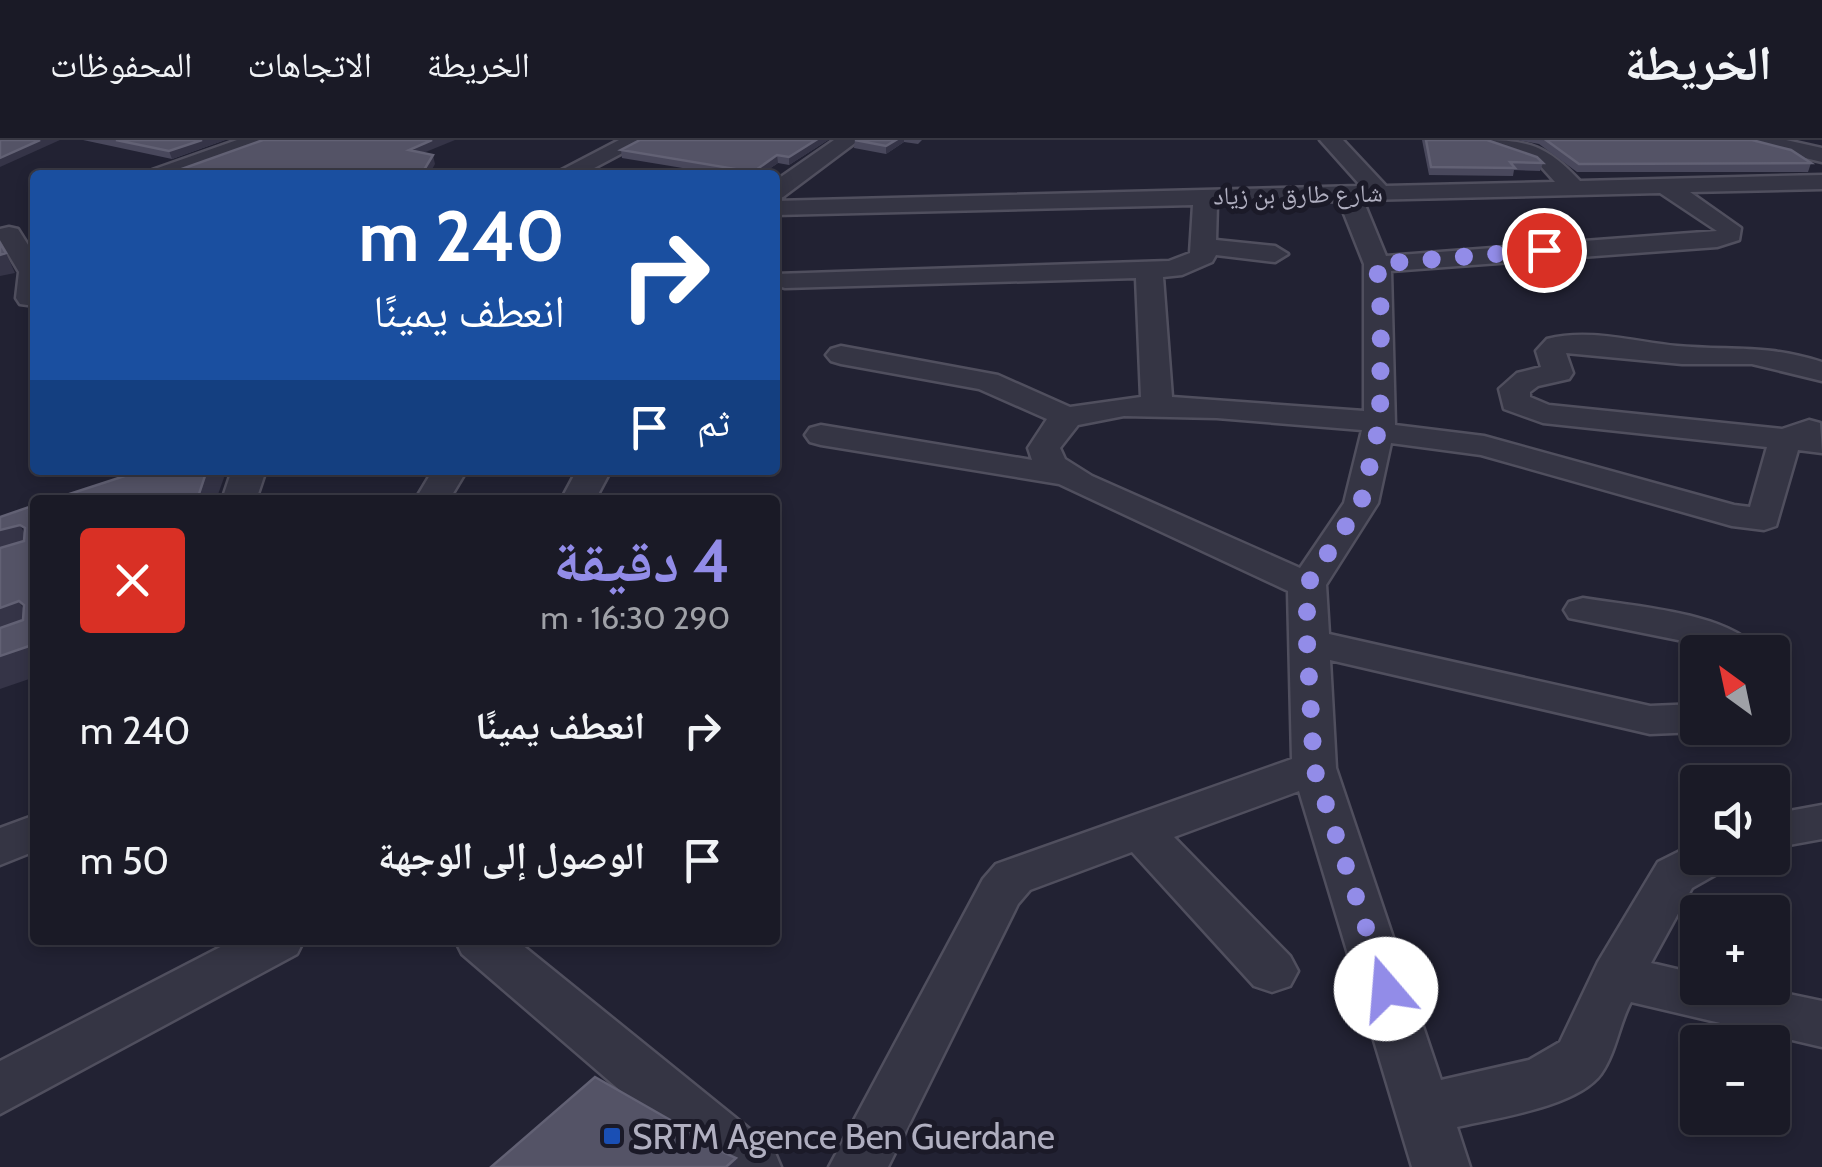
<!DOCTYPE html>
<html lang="ar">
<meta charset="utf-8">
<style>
body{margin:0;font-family:Cabin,"Noto Naskh Arabic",sans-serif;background:#272732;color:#f1f3f6;direction:rtl;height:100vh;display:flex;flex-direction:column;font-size:38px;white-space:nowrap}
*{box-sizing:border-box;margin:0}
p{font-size:32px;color:#9fa1a7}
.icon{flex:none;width:55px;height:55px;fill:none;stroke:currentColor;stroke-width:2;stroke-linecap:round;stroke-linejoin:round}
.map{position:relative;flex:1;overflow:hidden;direction:ltr}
.drawer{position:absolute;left:30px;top:355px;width:750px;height:450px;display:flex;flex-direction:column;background:#1a1a26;border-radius:10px;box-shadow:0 5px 15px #0003,0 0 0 2px #383843;direction:rtl}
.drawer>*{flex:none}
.banner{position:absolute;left:30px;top:30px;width:750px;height:305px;border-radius:10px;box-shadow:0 5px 15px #0003,0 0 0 2px #383843;direction:rtl;background:#1a4fa0;color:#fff;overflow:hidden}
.needle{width:65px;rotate:327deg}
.tools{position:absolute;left:1680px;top:495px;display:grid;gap:20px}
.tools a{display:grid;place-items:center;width:110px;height:110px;border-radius:10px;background:#1a1a26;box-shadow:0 5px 15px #0003,0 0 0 2px #383843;font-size:50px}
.pin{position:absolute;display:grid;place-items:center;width:85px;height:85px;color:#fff;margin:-42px;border:5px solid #fff;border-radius:50%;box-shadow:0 2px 10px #0007}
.me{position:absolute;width:110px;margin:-55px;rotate:342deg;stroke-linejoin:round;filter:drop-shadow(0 0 8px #0008)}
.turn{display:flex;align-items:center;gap:35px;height:210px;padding:0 50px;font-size:45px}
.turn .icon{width:130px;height:130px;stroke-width:2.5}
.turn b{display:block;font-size:70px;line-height:85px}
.then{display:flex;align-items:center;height:95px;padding:0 50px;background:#0003;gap:20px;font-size:38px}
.round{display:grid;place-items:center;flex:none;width:105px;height:105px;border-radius:10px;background:#272732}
.overview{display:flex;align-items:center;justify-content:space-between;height:170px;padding:0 50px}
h1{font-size:60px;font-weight:700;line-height:75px;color:#928ce8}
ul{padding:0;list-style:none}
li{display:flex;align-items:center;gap:30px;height:130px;padding:0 50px}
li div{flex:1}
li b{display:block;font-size:38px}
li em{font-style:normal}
header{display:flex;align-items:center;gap:60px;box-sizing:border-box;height:140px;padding:0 50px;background:#1a1a26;border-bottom:2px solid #383843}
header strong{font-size:48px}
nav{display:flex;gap:55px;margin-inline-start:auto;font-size:35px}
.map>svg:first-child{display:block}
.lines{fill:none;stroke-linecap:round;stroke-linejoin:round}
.minor-casing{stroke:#504f5e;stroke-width:5}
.minor{fill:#353544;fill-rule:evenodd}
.wall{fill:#49485c}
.shaded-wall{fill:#353447}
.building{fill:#545366;stroke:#626174;stroke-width:2.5}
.route{stroke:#928ce8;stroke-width:18;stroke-dasharray:0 32.4}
.transit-dot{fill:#1a4fb4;stroke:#1b1a28;stroke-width:4}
.labels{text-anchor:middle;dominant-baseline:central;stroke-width:10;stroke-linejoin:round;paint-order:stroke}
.far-street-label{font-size:25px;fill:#b0afc0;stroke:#1b1a28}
.near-poi-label{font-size:35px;fill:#b0afc0;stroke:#1b1a28;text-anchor:start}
</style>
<header>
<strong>الخريطة</strong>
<nav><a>الخريطة</a><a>الاتجاهات</a><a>المحفوظات</a></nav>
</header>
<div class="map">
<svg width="1822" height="1027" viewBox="0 0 1822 1027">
<rect width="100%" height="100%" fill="#223"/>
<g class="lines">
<!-- minor casing -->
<g class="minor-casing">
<path id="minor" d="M237,0h31l-3,5 -84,30h-32l3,-5z
M619,0h28l-66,35h-29z
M834,0h25l-76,57 -8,2v-18z
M1320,0h23l43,46 169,-4 -18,-20 -51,-17 -3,-5c48,0 65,7 97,41l242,-6v14l-132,3 51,36 -2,12 -22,7 -326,24 4,154 89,11 250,69 16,2 17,-60 -224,-24 -39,-14 -5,-20 18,-16 24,-6 -5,-16 11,-12c42,-11 88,3 130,7 57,5 87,-2 145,16v19l-70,-17h-70l-116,-11 7,20 -4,6 -31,7 -8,6v5l19,8 233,24 27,-9 11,3 2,30 -24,-3 -22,76 -12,4 -32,-4 -251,-71 -90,-12 -13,60 -52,82 3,49 321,72 48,-2v24h15l-15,4 -48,2 -320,-74 6,108 105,312 88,-20 31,-18 38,-80 60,-100 40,-20v16h31l-7,13 -30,17 -41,75 47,11v14h62l62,13v46l-191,-45c-12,22 -15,51 -30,72 -24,33 -106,44 -144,53l13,40h-58l-113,-376 -125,46 116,119 8,15 -8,15 -18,6 -18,-6 -122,-134 -102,38 -12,14 -130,263h-59l154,-288 13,-15 296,-105 -4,-168 -229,-107 -238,-39 -11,-3 -5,-7 5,-7 11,-3 211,35 -4,-12 19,-29 -68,-30 -138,-25 -10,-3 -5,-6 5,-6 10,-3 157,29 72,32 71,-10 -5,-119 -351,10 -10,-3 1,-11 393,-13 21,-8 3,-48 -418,10v-14l586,-15zM1660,53l57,38 -331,25 -23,-56zM1339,61l25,63v147l-192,-14 -9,-120 19,-2 30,-13 4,-7 59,7 13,-8 -13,-8 -59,-6 1,-36zM1124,276l93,2 145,12 -18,73 -44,65 -208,-92 -27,-17 -5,-11 18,-23z
M1747,0h39l36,8v14l-72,-17z
M9,87l9,2 17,27v50l-15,-2 -4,-6 3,-26 -19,-32v-11z
M232,330h34l-10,30h-34z
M433,330h34l-18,30h-34z
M577,330h34l-16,30h-34z
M1583,458c45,8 150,14 176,54h-48l-13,-8 -129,-26 -5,-8 5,-8z
M1822,665v34l-50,9v-34z
M35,675v36l-35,14v-37z
M234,800h70l-7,14 -297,160v-53z
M455,800h61l257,208 8,19h-72l-247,-213z"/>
</g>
<!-- minor -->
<use href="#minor" class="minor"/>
</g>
<!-- wall -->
<path class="wall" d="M83,0h142l-53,19z
M640,0h188l-39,25 -11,-2 -18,12h-35l-103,-17 -1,-8z
M855,0h67l-4,4 -14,-2 -18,12 -32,-6z
M1422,0h65l56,23 -3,8 -26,-1 -1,6 -84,-1z
M1517,0h235l59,23 -3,9h-231l-38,-28z"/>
<!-- shaded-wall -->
<path class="shaded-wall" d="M40,0h20l-60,27v-9z
M202,0h23l-53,19 -3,-8z
M432,0h23l-44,18 -2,-8z
M816,0h12l-39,25v-8z
M896,0h8v2l-18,12v-8z
M433,15l2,9 -6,11h-8z
M777,15l1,8 -18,12h-7v-3z
M6,113l9,20 -15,3v-21z
M207,330h18l1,2 -10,28h-19z
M20,385l14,26 -34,10v-31z
M19,461l15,27 -34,13v-33z
M35,504v33l-35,12v-33z
M736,1018l1,9h-11z"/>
<!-- building -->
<path class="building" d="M0,0h40l-40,18z
M116,0h86l-33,11z
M263,0h169l-23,10 24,5 -12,20h-279l15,-5h22z
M640,0h176l-27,17 -12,-2 -24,17 -132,-22z
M855,0h41l-10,6z
M1426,0h61l50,17 6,6 -33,-1 5,6 -84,-1z
M1546,0h206l39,10 20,13 -232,1z
M0,103l6,10 -6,2z
M143,330h64l-10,30h-146z
M35,365v139l-35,12v-28l23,-8 1,-15 -5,-4 -19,7v-60l24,-7 1,-13 -5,-3 -20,5v-13z
M595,937l91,52 15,13 35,16 -10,9h-235z"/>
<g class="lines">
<!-- route -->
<path class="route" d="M1386,849l-72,-221 -7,-126v-57l54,-82 19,-81 1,-108 -4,-50 167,-14"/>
</g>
<!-- markers -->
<rect class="transit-dot" x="602" y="986" width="20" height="20" rx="5"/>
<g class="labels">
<!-- far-street labels -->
<g class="far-street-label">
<text transform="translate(1298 54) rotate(-1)">شارع طارق بن زياد</text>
</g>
<!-- near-poi labels -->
<g class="near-poi-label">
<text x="632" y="996">SRTM Agence Ben Guerdane</text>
</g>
</g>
</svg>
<div class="tools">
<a><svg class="needle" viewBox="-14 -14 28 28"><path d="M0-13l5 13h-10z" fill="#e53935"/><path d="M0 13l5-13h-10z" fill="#9fa1a7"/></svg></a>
<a><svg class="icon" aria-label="sound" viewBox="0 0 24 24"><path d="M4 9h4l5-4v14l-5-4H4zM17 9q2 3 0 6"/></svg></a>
<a>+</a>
<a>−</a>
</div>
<div class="pin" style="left:1544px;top:110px;background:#d93025"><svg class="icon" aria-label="arrive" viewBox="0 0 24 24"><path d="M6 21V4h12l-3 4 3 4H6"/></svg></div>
<svg class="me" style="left:1386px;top:849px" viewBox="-20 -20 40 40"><circle r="19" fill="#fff"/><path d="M0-13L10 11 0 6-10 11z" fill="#928ce8"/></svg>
<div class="banner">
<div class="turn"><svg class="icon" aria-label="right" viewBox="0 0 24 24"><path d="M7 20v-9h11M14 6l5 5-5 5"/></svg><div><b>240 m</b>انعطف يمينًا</div></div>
<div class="then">ثم<svg class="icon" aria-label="arrive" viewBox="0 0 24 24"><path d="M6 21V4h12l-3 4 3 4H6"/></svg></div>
</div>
<section class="drawer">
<div class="overview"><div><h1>4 دقيقة</h1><p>290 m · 16:30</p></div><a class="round" style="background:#d93025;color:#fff"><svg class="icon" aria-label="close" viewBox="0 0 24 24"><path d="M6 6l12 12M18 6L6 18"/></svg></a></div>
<ul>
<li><svg class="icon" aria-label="right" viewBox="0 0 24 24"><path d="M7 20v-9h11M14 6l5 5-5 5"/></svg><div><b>انعطف يمينًا</b></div><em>240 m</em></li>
<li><svg class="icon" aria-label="arrive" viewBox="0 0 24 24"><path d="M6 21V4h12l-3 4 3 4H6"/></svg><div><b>الوصول إلى الوجهة</b></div><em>50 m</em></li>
</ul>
</section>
</div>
